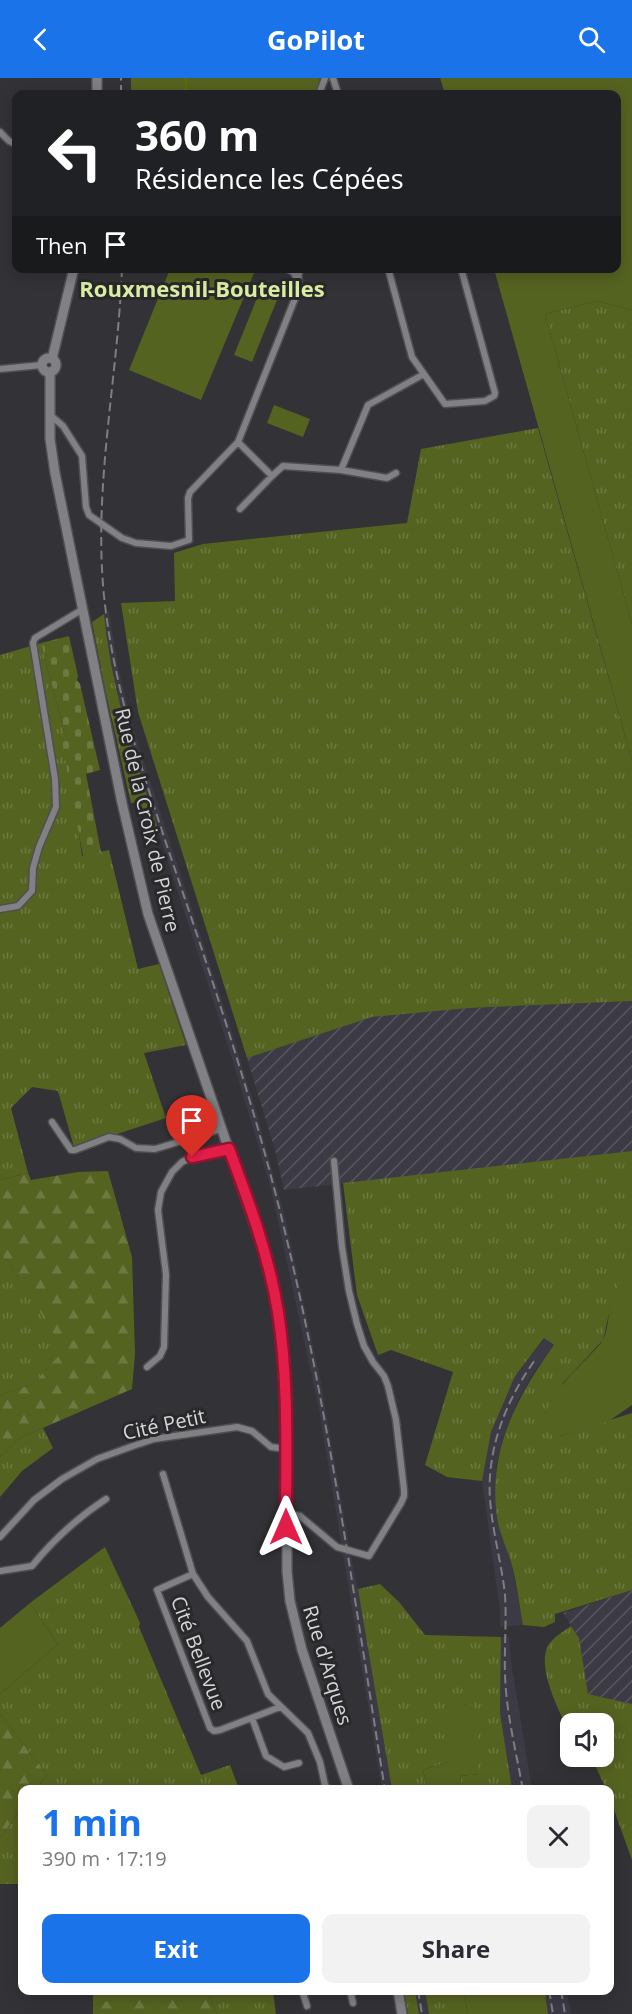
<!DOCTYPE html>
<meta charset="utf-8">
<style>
body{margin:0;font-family:"Open Sans",sans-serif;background:#f2f2f3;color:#2b2b33;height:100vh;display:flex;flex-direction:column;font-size:22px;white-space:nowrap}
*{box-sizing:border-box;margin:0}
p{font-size:20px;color:#7c7c81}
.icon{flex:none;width:33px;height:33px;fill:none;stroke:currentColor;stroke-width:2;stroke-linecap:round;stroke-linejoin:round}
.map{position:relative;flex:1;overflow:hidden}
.drawer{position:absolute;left:18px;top:1707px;width:596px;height:210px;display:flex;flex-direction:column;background:#fff;border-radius:12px;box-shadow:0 3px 15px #0003}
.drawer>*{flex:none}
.guide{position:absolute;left:12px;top:12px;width:609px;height:183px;border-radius:12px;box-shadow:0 3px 15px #0003;background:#202124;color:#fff;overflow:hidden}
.controls{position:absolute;left:560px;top:1635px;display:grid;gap:12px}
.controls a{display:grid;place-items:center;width:54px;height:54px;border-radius:12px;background:#fff;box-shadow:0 3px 15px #0003;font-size:30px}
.pin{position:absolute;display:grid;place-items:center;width:51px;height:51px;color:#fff;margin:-62px -26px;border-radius:50% 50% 50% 0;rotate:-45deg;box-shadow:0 0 6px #0007}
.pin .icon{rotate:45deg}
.me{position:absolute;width:66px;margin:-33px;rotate:0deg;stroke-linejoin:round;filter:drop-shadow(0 0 4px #0008)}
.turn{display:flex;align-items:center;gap:21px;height:126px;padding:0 24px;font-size:27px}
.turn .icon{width:78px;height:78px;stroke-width:2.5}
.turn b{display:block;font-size:42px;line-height:51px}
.then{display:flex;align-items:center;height:57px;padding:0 24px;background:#0003;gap:12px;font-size:22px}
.round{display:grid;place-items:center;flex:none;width:63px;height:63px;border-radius:12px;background:#f2f2f3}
.overview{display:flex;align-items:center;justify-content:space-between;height:102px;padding:0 24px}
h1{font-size:36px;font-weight:700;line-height:45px;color:#1a73e8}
.button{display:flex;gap:12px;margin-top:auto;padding:12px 24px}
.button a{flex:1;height:69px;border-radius:12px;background:#1a73e8;color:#fff;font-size:24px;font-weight:700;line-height:69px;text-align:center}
.button a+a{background:#f2f2f3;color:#2b2b33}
header{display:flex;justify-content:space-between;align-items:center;height:78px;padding:0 24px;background:#1a73e8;color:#fff;font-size:27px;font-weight:700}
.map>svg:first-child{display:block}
.built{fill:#3c3b45}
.industrial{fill:url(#industrial-furrows)}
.grass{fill:url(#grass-tufts)}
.forest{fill:url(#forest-firs)}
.cemetery{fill:url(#cemetery-stones)}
.garden{fill:#556321}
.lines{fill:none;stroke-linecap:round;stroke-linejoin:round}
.stream{stroke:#5b6d06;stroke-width:2}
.minor-casing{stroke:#4f4f52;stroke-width:9}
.secondary-casing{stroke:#4f4f52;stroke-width:12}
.minor{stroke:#808085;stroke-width:6}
.secondary{stroke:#808085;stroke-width:9}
.rail{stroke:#7e7e81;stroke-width:2;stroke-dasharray:9 4.5;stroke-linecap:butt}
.route-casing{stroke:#92132f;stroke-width:15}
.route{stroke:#e11d48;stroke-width:10}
.labels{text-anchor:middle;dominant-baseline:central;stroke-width:6;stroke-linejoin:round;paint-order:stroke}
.street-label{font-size:20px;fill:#d6d6d8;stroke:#29292c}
.quarter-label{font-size:22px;font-weight:bold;fill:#daeda2;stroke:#29292c}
</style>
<header><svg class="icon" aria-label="back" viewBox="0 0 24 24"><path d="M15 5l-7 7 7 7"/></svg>GoPilot<svg class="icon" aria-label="search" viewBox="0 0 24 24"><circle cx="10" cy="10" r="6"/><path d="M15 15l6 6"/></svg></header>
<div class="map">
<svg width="632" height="1936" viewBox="0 0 632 1936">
<defs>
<pattern id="industrial-furrows" width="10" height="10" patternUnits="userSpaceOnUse" patternTransform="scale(1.5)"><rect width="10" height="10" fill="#3c3b45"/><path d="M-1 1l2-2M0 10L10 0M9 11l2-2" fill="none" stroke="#57575f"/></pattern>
<pattern id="grass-tufts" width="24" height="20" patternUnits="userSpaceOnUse" patternTransform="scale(1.5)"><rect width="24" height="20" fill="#556321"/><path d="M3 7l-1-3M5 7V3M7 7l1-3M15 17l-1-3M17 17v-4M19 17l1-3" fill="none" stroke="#6d7940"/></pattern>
<pattern id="forest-firs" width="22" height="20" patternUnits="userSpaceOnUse" patternTransform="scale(1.5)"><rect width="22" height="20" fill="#556321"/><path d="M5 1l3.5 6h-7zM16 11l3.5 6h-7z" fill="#6d7940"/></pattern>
<pattern id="cemetery-stones" width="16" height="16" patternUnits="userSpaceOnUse" patternTransform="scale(1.5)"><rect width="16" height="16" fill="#556321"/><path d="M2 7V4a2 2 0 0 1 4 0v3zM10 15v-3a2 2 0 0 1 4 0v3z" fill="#6d7940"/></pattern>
</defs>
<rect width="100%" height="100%" fill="#333236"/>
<!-- built -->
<path class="built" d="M109,533l9,57 19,73 91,278 30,99 27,99 35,161 31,178 15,73 26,160h-10l-63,-380 -49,-224 -36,-120 -109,-336 -19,-90 -2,-25z
M545,1260l9,8 -20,26 -17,30 -11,28 -10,36 3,57 13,41 11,61 -23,2v-16l-18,-130 9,-49 24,-56z
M509,1558l2,25 21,128h-20l-12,-76 1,-76z
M415,1913h10l4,23h-10z
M545,1913h22l4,23h-23z"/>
<!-- industrial -->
<path class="industrial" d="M632,923v150l-348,39 -9,-40 -28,-92 125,-41 97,-9z
M632,1512v114l-44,-10 -9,-56 -16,-25z"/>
<!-- grass -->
<path class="grass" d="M597,223l35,9v314l-87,-310z
M538,350l94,332v241l-163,7 -97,9 -125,41 -109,-346 -17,-109 54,-2 -1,-48 29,-9 204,-21 14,-74z
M104,536c7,73 30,143 53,212l-7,4 -11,-28 -8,1 -26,-114 -13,-67z
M41,565l24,92 17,121 27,-6 29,119 21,-5 27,81 -42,8 22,65 -49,16 -9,-1 -34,14 -16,-56 -26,-4 -21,21 17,65 -28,7v-525z
M632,1073v115l-19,30 -10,44 -41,44 -2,52 72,-23v177l-77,24v8l-11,5 -21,-2c-4,-21 -6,-43 -12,-63 -4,-13 -10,-26 -13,-39 -12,-68 17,-124 56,-178l-10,-7 -29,38 -24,56 -9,49 -35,-4 -22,-12 28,-93 -62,-22 -13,5 -21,-60 -14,-112z
M0,1177l7,5 58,90 -32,34 -33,11z
M43,1350l10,20 -31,23 -22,26v-40l20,-19z
M105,1469l35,76 -1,4 62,148 29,-10 9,24h-203l11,-14 -47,-61v-20l58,-50 -28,-41z
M380,1506l19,18 26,33 76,2 -1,76 12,76h-50l-2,-13 19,-2 -31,-12 -25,8 4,19h-35l-34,-200z
M571,1548l8,12 9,56 44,10v156l-23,-64v-6l-3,-1 -11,-24 -8,-8 16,-1v-32h-33v8c-11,-20 -32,-62 -23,-84 4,-10 16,-16 24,-22z
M22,1730v76h-22v-46z
M93,1912h45v1l-45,15z
M207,1913h66l3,23h-59z
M404,1913h11l4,23h-11z
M425,1913h40l2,23h-38z"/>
<!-- forest -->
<path class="forest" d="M108,1093l24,86 3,97 -3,35 -112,49 -20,19v-62l33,-11 31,-34 -57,-90 -7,-5v-75l28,-7 3,7 47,-8z
M0,1636l47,61 -11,14 -14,1v18l-22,30z
M138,1912l69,1 10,23h-124v-8z"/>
<!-- cemetery -->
<path class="cemetery" d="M69,558l9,40 -1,4 3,4 20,86 -14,4 15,78 -18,4 -22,-118 4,-3 -24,-92z"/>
<!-- garden -->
<path class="garden" d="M131,0h189l-4,16h-185z
M440,0h192v232l-35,-9 -52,13 87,310v136l-138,-491 122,-1v-174h-171z
M170,191h72l12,4 -53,127 -72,-30z
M263,205l18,7 -29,72 -18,-7z
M274,327l36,14 -7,18 -36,-14z
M632,1188v139l-23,16 -49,15 -8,-1 -7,-5c-7,-31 38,-65 56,-87 8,-11 7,-32 11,-45 4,-11 12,-23 20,-32z
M30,1525l28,41 -58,50v-66z
M474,1626l5,70 -19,2 2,13h-35l-4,-19 25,-8 -8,-53z
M465,1913h80l3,23h-81z"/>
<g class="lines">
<!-- stream -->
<path class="stream" d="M186,16v-16"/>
<!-- minor casing -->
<g class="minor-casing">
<path id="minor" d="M333,0l5,16
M319,16l6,-16
M0,54l9,9 7,3
M285,190l8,4 5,8
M388,190l24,89 33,47 40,-3 9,-5 1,-3 -34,-125
M0,291l42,-4
M49,336l14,12 19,30 4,51 3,8 33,23 14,5 35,3 18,-6 -1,-42 2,-6 48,-50 60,-151 1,-23
M238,364l34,34 11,-10 58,4 46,8 9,-5
M341,392l27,-65 56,-31
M240,431l32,-33
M0,831l18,-3 14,-15 1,-23 6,-21 17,-40 -1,-28 -22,-136 2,-5 48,-29
M52,1044l19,28h4l34,-13 11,2 16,9 19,1 66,-20
M147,1289l13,-11 4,-9 2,-73 -8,-64 3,-18 11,-20 10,-10 10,-5 37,-7
M163,1396l30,100 15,23 39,44 21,53 40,39 12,29 5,23 4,5
M286,1435l14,3 37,31 32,9 32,-53 3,-7v-6l-8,-70 -8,-34 -4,-10 -11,-14 -9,-16 -7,-22 -8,-33 -7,-44 -8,-86
M0,1459l34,-37 28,-21 35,-20 36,-13 21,-7 83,-12 15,4 19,16 16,2
M0,1493l32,-5c22,-27 45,-48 74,-67
M193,1496l-36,16 53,138 4,3 6,-1 60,-23
M252,1640l14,38 18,11 15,-4
M302,1912l5,16
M350,1912l3,13"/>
</g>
<!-- secondary casing -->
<g class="secondary-casing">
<path id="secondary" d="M97,0v16
M42 287a7 7 0 1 1 14 0a7 7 0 1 1-14 0Z
M52,281l22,-91
M50,294v67l5,34 67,330 26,111 119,347 11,52 5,52 4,84v122l3,30 12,49 47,140
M398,1912l4,24"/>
</g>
<!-- minor -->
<use href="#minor" class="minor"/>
<!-- secondary -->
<use href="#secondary" class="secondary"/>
<!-- rail -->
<path class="rail" d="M121,16v-16
M122,190c-4,110 -29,218 -18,328 9,87 36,168 63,250 31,91 62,183 89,276 63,218 93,444 129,668
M523,1712c-6,-33 -14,-66 -17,-99 -3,-32 1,-64 -1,-96 -3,-29 -11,-57 -14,-86 -7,-53 13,-106 44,-149
M418,1912l4,24
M549,1912l4,24
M561,1912l4,24"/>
</g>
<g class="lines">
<!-- route casing -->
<g class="route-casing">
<path id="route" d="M192,1079l37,-8c20,53 40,107 49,163 11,70 8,143 8,215"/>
</g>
<!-- route -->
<use href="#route" class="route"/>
</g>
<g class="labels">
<!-- street labels -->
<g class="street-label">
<text transform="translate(148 742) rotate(77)">Rue de la Croix de Pierre</text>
<text transform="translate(164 1346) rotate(-12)">Cité Petit</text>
<text transform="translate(199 1575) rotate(69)">Cité Bellevue</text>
<text transform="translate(328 1587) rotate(73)">Rue d'Arques</text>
</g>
<!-- quarter labels -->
<g class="quarter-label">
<text x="202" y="210">Rouxmesnil-Bouteilles</text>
</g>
</g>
</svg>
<div class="controls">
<a><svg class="icon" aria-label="sound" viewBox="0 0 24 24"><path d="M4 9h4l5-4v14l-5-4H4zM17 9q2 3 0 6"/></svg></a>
</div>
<div class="pin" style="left:192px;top:1079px;background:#d93025"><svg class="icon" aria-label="arrive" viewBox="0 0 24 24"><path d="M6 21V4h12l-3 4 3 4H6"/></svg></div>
<svg class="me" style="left:286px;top:1449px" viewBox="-20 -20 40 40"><path d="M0-17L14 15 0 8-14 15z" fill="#e11d48" stroke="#fff" stroke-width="4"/></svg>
<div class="guide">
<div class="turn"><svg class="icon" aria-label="left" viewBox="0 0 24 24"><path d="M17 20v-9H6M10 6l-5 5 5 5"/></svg><div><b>360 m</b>Résidence les Cépées</div></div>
<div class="then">Then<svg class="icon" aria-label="arrive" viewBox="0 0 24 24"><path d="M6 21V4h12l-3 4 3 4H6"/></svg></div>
</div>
<section class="drawer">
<div class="overview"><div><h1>1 min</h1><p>390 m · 17:19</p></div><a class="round"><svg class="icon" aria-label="close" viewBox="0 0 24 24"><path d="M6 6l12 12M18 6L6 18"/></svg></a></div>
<div class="button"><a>Exit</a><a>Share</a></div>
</section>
</div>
